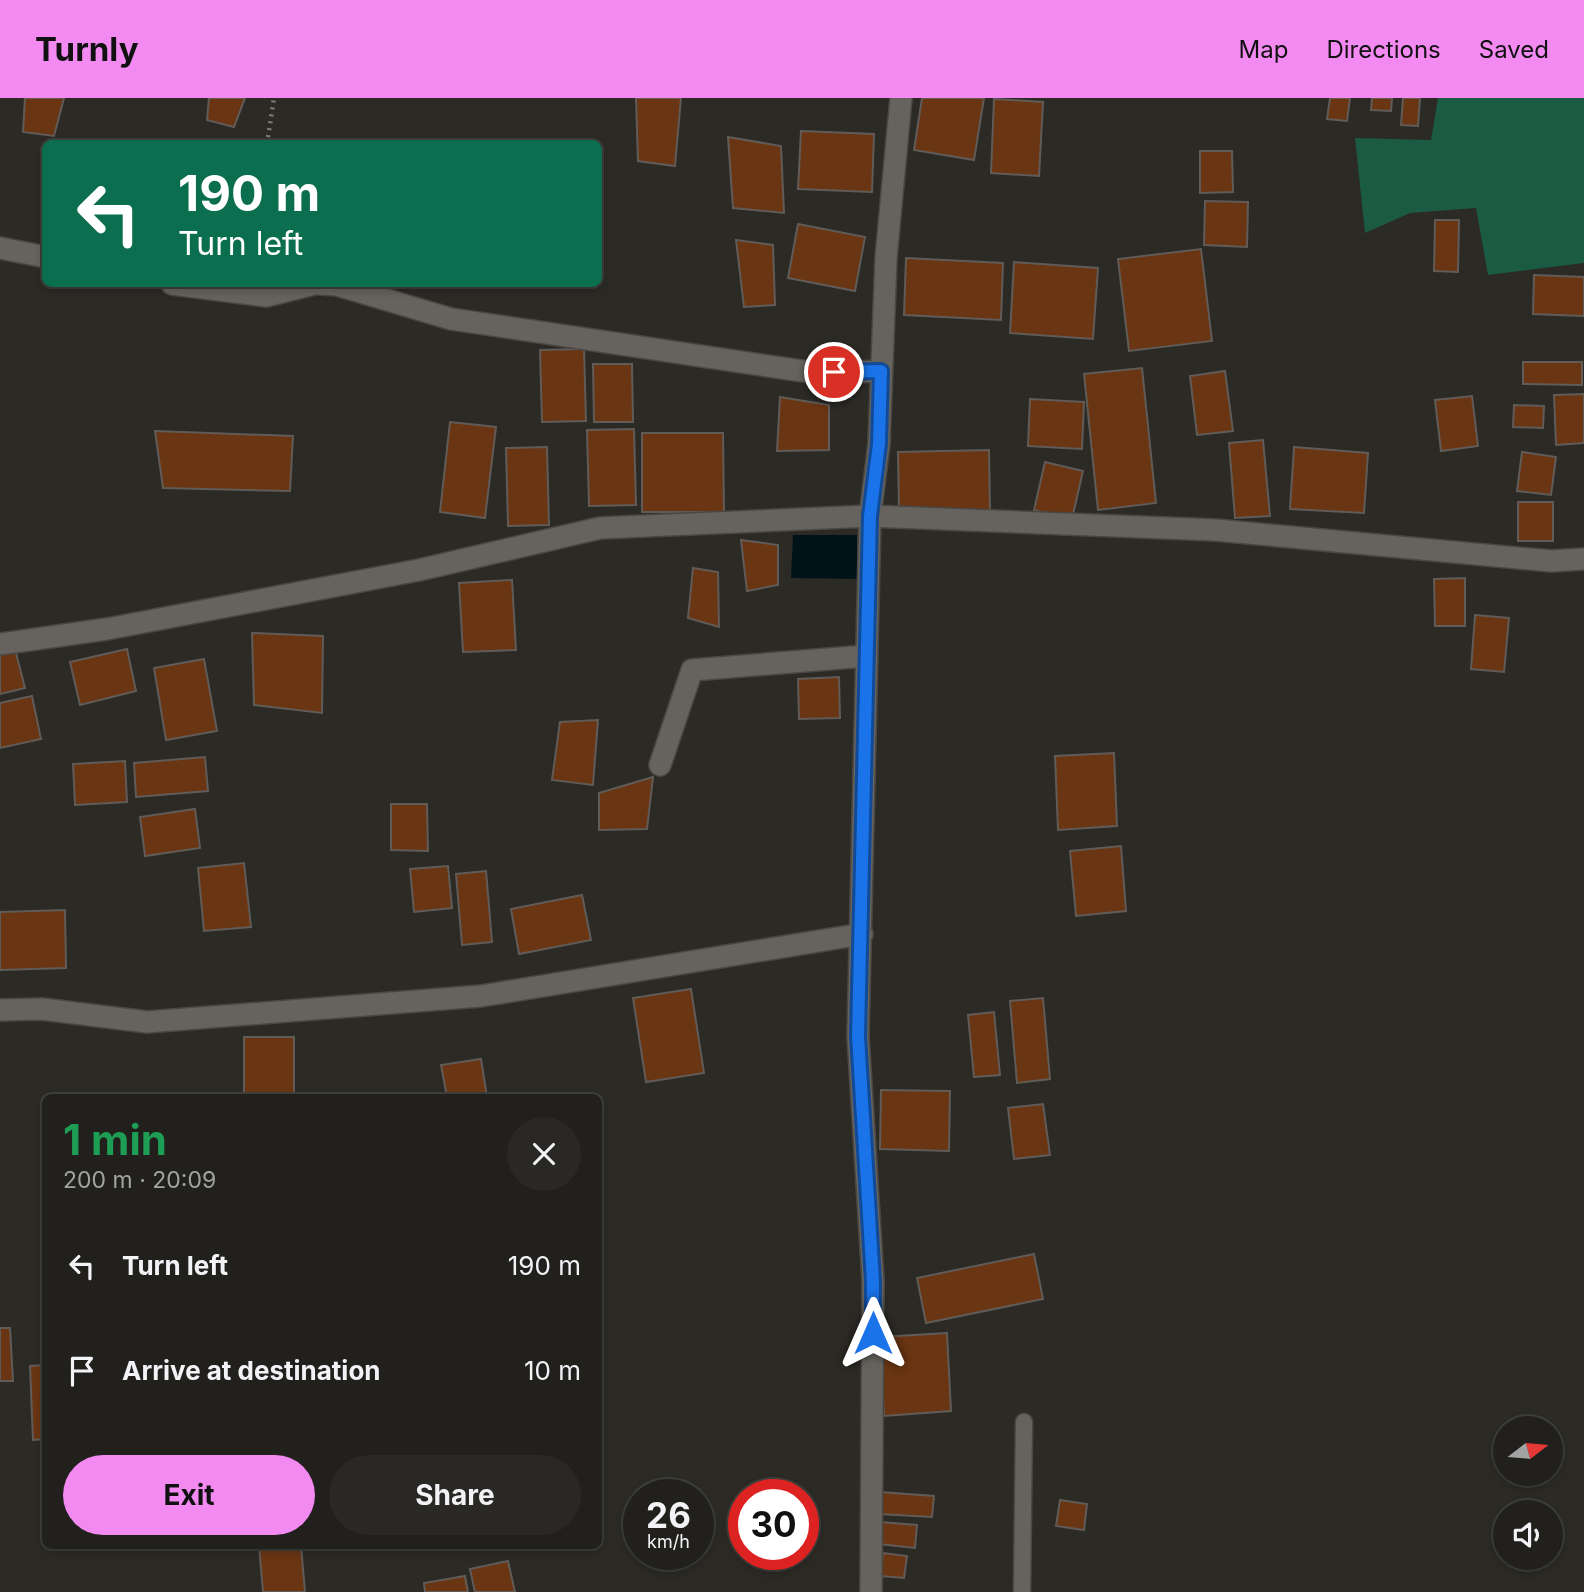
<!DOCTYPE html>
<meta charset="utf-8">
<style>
body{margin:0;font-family:Inter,sans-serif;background:#292825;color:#f1f3f6;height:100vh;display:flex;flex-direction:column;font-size:26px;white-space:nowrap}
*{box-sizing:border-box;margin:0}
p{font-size:23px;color:#a2a3a3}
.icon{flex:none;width:38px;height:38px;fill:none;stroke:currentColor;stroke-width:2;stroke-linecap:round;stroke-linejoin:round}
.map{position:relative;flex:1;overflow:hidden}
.sheet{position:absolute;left:42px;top:996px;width:560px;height:455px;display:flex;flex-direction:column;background:#21201c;border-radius:10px;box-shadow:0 4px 10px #0003,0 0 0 2px #3e3e3b}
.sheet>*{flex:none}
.banner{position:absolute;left:42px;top:42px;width:560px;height:147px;border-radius:10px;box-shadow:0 4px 10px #0003,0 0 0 2px #3e3e3b;background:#0b6e4f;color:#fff;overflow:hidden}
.needle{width:46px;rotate:74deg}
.fabs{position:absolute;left:1493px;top:1318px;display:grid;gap:14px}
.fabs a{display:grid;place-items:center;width:70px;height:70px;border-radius:50%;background:#21201c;box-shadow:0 4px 10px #0003,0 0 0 2px #3e3e3b;font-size:35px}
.speed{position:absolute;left:623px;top:1381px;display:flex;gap:14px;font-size:35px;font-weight:700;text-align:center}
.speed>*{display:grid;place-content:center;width:91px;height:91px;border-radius:50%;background:#21201c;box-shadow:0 4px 10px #0003,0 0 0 2px #3e3e3b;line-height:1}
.speed small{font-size:18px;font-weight:400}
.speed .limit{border:10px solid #d22;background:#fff;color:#111}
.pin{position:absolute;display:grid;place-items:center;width:60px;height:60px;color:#fff;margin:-30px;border:4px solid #fff;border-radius:50%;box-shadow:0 2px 7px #0007}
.me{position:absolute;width:77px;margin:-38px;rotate:0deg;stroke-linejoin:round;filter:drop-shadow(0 0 5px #0008)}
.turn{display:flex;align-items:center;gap:24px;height:147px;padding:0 21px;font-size:32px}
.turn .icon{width:91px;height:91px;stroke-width:2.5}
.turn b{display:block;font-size:49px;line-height:60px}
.round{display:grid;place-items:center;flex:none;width:74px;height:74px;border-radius:37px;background:#292825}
.head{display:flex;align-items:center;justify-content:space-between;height:119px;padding:0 21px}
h1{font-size:42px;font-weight:700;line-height:52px;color:#1e9e55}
.primary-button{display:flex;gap:14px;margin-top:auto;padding:14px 21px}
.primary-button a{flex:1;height:80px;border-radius:42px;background:#f38af2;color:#111;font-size:28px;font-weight:700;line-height:80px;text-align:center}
.primary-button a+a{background:#292825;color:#f1f3f6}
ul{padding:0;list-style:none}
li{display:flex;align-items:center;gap:21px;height:105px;padding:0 21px}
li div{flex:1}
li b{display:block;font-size:26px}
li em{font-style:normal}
header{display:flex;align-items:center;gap:42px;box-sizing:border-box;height:98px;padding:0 35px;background:#f38af2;color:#111}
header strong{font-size:33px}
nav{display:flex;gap:38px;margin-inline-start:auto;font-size:24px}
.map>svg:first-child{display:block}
.green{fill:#1b5a43}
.water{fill:#001319}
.building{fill:#6a3512;stroke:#615b58;stroke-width:2}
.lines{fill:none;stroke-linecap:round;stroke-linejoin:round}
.service-casing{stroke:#4a4743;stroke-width:19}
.minor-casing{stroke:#4a4743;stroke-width:24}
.path{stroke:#7e7c78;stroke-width:4.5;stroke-dasharray:2 5;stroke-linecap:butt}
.service{stroke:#66635e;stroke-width:16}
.minor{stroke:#66635e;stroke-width:21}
.route-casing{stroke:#114b97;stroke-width:18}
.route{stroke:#1a73e8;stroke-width:12}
</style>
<header>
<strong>Turnly</strong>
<nav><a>Map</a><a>Directions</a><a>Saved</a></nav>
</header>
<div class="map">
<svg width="1584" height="1494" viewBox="0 0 1584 1494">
<rect width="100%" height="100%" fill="#2c2a25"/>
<!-- green -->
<path class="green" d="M1438,0h146v165l-96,12 -12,-67 -66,5 -45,20 -10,-95 76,2z"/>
<!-- water -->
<path class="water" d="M793,437h64v44l-66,-1z"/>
<!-- building -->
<path class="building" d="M25,0h39l-10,38 -31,-4z
M209,0h36l-11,29 -27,-7z
M636,0h45l-6,68 -37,-5z
M922,0h62l-10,62 -60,-10z
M1330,0h20l-3,23 -20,-2z
M1372,0h20l-1,13 -20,-1z
M1403,0h17l-2,28 -17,-1z
M994,1l49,3 -4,74 -48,-3z
M801,33l73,3 -2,58 -74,-3z
M728,39l53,9 3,67 -51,-5z
M1200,53h32l1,41 -33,1z
M1205,103l43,1 -1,45 -43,-2z
M1435,122h24l-1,52 -24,-1z
M798,126l67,13 -10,54 -67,-13z
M736,142l37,5 2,60 -31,2z
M1201,151l11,92 -83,10 -11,-92z
M906,160l97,5 -2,57 -97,-5z
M1014,164l84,6 -5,71 -83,-6z
M1534,177l50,2v39l-51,-2z
M584,251l2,72 -44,1 -2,-72z
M1523,264h59v23l-59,-1z
M593,266h39l1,58h-39z
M1142,270l14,135 -58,7 -14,-136z
M1225,273l8,60 -36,4 -7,-59z
M1584,296v49l-28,2 -2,-50z
M1472,298l6,50 -37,5 -6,-51z
M780,299l49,8v45l-52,1z
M1030,301l54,3 -2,47 -54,-3z
M1514,307l30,1 -1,22 -30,-1z
M450,324l46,5 -11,91 -45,-6z
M634,331l2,76 -47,1 -2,-76z
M155,333l138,5 -3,55 -127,-3z
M642,335h81l1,79h-82z
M1263,342l7,76 -35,2 -6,-75z
M547,349l2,78 -41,1 -2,-78z
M1294,349l74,6 -4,60 -74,-4z
M989,352l1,61 -91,1 -1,-60z
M1522,354l34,5 -5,38 -34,-4z
M1045,364l38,9 -11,48 -38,-9z
M1518,404h35v39h-35z
M741,442l37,5v40l-31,6z
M693,470l25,4 1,55 -31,-9z
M1465,480v48h-30l-1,-47z
M512,482l4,70 -53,2 -4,-69z
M1475,517l34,3 -5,54 -33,-3z
M252,535l71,3 -1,77 -68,-8z
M15,551l10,39 -25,6v-41z
M127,551l9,42 -56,14 -10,-43z
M204,561l13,72 -51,9 -12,-72z
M839,579l1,41 -41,1 -1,-40z
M32,598l9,43 -41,9v-45z
M598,622l-5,65 -41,-5 8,-58z
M1114,655l3,73 -59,4 -3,-74z
M205,659l3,34 -72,6 -2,-34z
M125,663l2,41 -52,3 -2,-41z
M653,679l-6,52 -48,1v-37z
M391,706h36l1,47 -37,-1z
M195,711l5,39 -55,8 -5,-39z
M1121,748l5,65 -50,5 -6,-65z
M244,765l7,64 -47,4 -6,-63z
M448,768l4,42 -38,4 -4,-43z
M486,773l6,71 -30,3 -6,-71z
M582,797l9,45 -72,14 -8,-45z
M65,812l1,58 -66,2v-58z
M691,891l13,84 -58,9 -13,-84z
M1043,900l7,81 -33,4 -7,-82z
M994,914l6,63 -26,2 -6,-62z
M244,939h50v60h-50z
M481,961l6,38h-40l-6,-32z
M881,992l69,1 -1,60 -69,-2z
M1043,1006l7,51 -36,4 -6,-51z
M1034,1156l9,45 -117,24 -9,-45z
M0,1230h10l3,53h-13z
M947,1235l4,78 -67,5 -4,-79z
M46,1267v74l-13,1 -3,-74z
M880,1394l54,4 -2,21 -53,-3z
M1060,1402l27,4 -3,26 -28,-4z
M880,1424l37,3 -2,23 -36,-4z
M259,1447h42l4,47h-42z
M883,1455l24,3 -3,22 -23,-2z
M508,1463l7,31h-40l-5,-23z
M465,1478l3,16h-43l-1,-9z"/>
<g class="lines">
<!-- service casing -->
<g class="service-casing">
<path id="service" d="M1022,1494l2,-170"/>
</g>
<!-- minor casing -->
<g class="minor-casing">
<path id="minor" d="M901,0l-15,160 -7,186 -9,72 345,14 336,31 33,-2
M0,150l46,9
M172,186l94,12 48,-12
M321,186l16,1 114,34 365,54 65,-2
M0,546l107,-15 312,-59 181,-42 270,-12 -12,520 15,245 -2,311
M660,667l32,-95 174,-14
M0,912l42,-1 105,13 334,-26 381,-62"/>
</g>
<!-- path -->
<path class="path" d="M267,46l7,-46"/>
<!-- service -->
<use href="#service" class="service"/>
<!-- minor -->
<use href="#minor" class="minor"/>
</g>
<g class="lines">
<!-- route casing -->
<g class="route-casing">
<path id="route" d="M834,274l47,-1 -2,73 -9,72 -12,520 15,245v52"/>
</g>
<!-- route -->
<use href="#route" class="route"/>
</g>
</svg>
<div class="fabs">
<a><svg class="needle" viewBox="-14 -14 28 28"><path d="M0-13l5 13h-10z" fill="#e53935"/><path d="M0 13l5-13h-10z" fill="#a2a3a3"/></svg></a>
<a><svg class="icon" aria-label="sound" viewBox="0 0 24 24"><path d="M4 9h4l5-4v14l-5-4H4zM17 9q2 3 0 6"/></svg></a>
</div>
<div class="speed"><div>26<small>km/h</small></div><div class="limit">30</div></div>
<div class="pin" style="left:834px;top:274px;background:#d93025"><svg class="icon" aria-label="arrive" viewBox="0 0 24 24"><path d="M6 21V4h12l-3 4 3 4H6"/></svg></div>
<svg class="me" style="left:873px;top:1235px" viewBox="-20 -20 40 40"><path d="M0-17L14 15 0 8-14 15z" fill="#1a73e8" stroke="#fff" stroke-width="4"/></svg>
<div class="banner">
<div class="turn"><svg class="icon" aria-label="left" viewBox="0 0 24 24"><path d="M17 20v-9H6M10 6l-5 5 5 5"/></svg><div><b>190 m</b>Turn left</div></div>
</div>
<section class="sheet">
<div class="head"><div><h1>1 min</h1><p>200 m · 20:09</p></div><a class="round"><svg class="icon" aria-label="close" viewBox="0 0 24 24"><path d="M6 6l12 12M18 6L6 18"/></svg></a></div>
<ul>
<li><svg class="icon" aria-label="left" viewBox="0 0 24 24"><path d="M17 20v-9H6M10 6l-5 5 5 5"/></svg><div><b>Turn left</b></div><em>190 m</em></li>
<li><svg class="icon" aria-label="arrive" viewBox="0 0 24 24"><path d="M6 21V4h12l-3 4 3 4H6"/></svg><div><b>Arrive at destination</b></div><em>10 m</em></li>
</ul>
<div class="primary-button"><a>Exit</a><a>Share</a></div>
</section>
</div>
